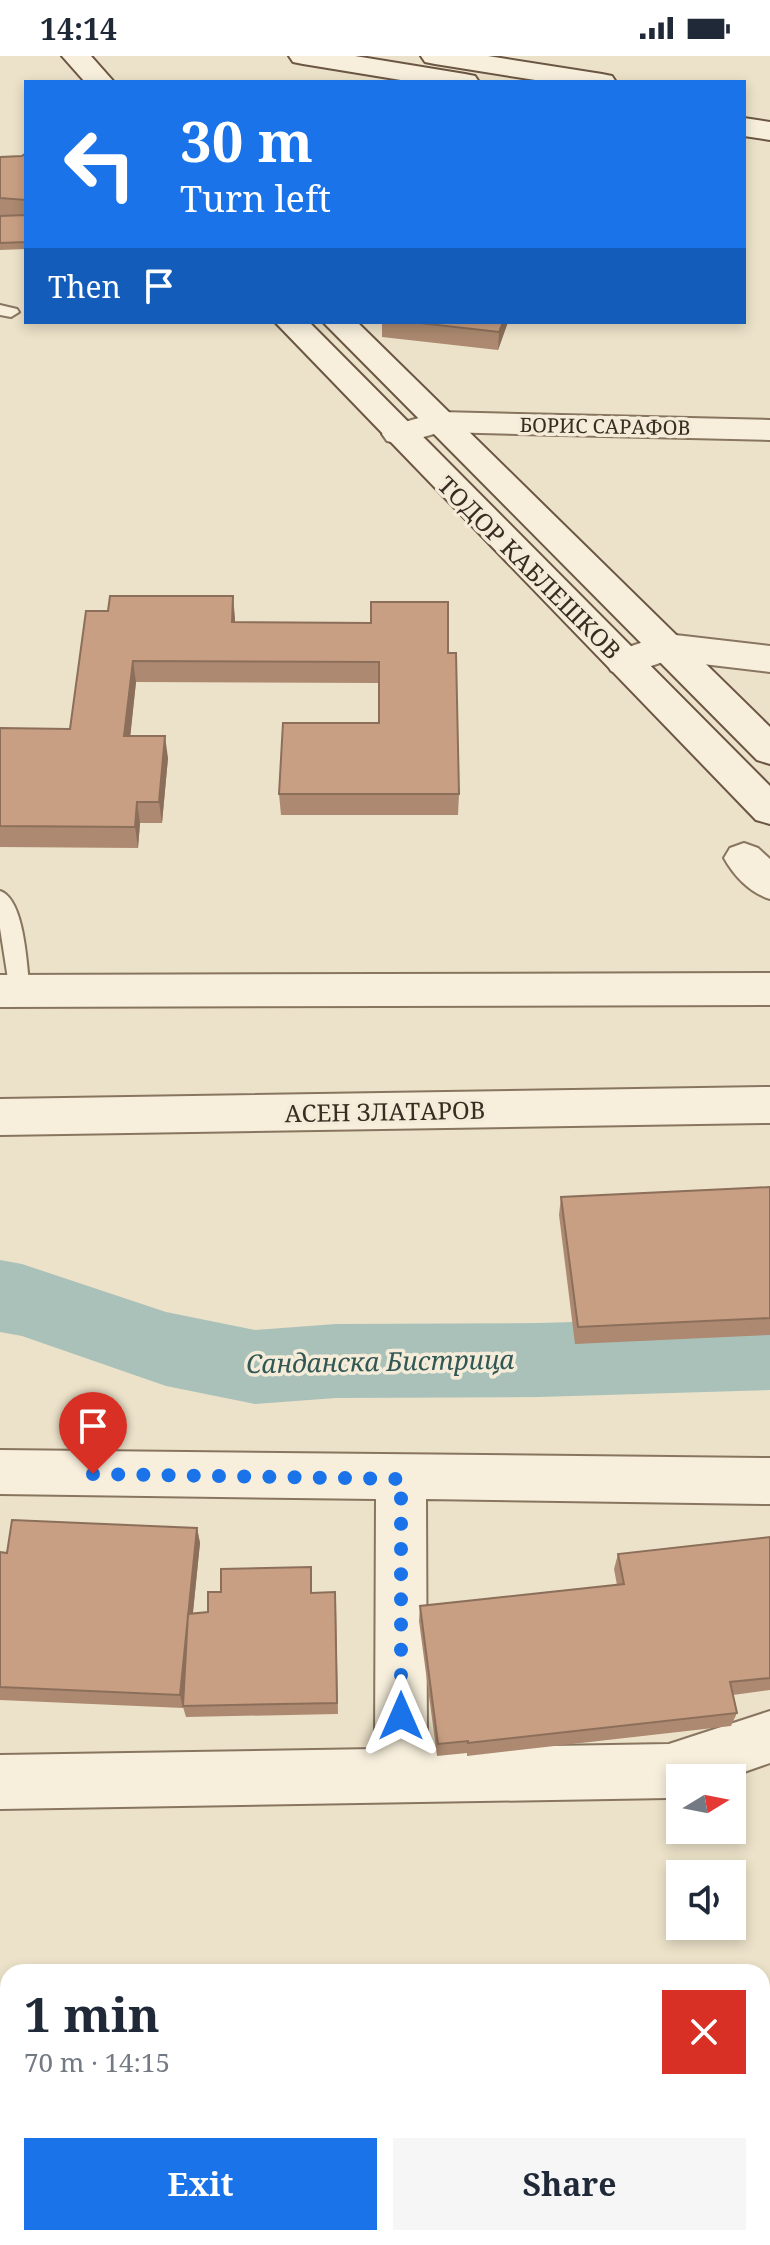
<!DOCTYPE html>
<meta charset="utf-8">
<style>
body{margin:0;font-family:"Noto Serif",serif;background:#f6f6f7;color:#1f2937;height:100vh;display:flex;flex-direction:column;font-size:30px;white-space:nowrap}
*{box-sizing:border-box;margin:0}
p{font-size:26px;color:#747a83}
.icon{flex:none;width:44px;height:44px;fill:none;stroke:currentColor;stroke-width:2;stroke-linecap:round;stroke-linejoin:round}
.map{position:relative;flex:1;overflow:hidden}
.sheet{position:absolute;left:0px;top:1908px;width:770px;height:282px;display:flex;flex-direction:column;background:#fff;border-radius:24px 24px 0 0;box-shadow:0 4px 12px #0003}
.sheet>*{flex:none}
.hud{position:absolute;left:24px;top:24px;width:722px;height:244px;border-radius:0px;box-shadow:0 4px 12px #0003;background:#1a73e8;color:#fff;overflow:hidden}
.needle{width:52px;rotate:80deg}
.tools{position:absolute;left:666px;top:1708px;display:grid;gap:16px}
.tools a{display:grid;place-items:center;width:80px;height:80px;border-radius:0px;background:#fff;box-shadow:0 4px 12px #0003;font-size:40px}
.pin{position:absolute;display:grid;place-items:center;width:68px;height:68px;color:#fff;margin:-82px -34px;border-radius:50% 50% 50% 0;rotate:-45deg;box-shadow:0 0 8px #0007}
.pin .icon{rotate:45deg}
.me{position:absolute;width:88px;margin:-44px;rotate:0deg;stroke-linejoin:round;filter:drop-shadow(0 0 6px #0008)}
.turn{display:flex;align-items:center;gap:28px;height:168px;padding:0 24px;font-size:36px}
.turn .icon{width:104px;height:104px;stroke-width:2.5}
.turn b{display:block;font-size:56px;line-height:68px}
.then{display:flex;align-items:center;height:76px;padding:0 24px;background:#0003;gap:16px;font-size:30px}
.round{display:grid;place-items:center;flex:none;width:84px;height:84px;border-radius:0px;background:#f6f6f7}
.overview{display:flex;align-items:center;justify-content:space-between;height:136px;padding:0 24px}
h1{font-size:48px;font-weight:700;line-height:60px}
.button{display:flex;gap:16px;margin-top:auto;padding:16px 24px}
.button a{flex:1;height:92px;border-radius:0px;background:#1a73e8;color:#fff;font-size:32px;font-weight:700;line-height:92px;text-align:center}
.button a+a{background:#f6f6f7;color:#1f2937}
.status{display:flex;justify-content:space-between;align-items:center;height:56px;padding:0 40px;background:#fff;direction:ltr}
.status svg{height:22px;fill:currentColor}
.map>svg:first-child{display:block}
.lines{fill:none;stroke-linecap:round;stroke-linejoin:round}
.river{fill:#aac1ba;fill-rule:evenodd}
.lane-casing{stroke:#88755f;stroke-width:4}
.street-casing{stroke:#88755f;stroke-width:4}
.secondary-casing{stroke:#6a5642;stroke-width:4}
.lane{fill:#f7efdc;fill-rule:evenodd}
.street{fill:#f7efdc;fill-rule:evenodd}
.secondary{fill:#f7efdc;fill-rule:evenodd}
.wall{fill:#ac8970}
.shaded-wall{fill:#8c6f5b}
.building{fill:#c89f82;stroke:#8c6f5b;stroke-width:2}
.route{stroke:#1a73e8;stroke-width:14;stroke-dasharray:0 25.2}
.labels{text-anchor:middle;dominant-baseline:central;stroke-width:7;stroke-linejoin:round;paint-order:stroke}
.far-street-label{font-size:20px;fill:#392d21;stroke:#f4ecd9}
.street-label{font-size:24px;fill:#392d21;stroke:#f4ecd9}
.water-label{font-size:26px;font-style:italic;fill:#325856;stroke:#f4ecd9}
</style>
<div class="status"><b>14:14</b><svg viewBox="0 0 49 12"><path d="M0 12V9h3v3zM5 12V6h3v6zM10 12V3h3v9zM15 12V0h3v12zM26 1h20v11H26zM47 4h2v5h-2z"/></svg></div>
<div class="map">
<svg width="770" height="2189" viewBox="0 0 770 2189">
<rect width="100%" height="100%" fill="#ece2c9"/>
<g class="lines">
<!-- river -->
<path class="river" d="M0,1204l22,4 144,48 89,18 81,-6 203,-1 231,-7v74l-231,7 -203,1 -81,6 -89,-18 -144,-50 -22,-4z"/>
<!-- lane casing -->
<g class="lane-casing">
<path id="lane" d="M0,249l17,4 2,3 -8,5 -11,-2z
M0,835c25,8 27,77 30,101l-3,6h-14l-3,-6 -10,-64z"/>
</g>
<!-- street casing -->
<g class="street-casing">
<path id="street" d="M440,356l330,8v20l-329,-8 -42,12 -12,-3 -5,-7 5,-7z
M667,578l103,12v26l-101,-12 -45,15 -13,-4 -5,-9 5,-9z
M744,787l14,5 12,11v40c-20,-6 -36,-23 -46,-41l6,-10z
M770,917v32l-770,2v-32z
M770,1031v36l-770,12v-36z
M0,1394l770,8v46l-344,-5 1,249 242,-4 101,-33v52l-43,15h-47v16l-11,4 -669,11v-54l375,-6 1,-250 -376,-5z"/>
</g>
<!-- secondary casing -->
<g class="secondary-casing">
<path id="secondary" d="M62,0h29l23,26h-29z
M289,0h66l110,18 10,2 4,6h-66l-110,-18 -10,-2z
M421,0h67l114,18 10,2 4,6h-68l-113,-18 -10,-2z
M744,62l26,4v18l-26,-4z
M275,266h34l461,464v38l-14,-4z
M323,266h34l413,405v37l-13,-4z"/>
</g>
<!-- lane -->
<use href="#lane" class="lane"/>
<!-- street -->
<use href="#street" class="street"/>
<!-- secondary -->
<use href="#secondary" class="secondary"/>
</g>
<!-- wall -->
<path class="wall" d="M26,97v96l-26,1v-93l22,-1z
M382,266h126l-10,28 -116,-13z
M86,555l149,7v4l213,31 11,141 -1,21h-177l-2,-21 100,-71v-40l-243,-1 -6,54 38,22 -6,65h-22l-2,25 -138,-1v-119l70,1z
M770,1131v148l-195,9 -16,-129 2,-18z
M197,1472l3,15 -7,70 15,-1 104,-19 24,11 2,110 -152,3 -3,-10v1l-183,-8v-148l7,1z
M770,1481v153l-37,5 4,18 -6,13 -264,30v-3l-30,3 -18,-135 1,-15 197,-21 -3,-16 4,-15z"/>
<!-- shaded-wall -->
<path class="shaded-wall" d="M503,266h5l-10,28 1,-18z
M233,540l2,22 -1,26 -2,-22z
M133,605l3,21 -8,76 -4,-22z
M165,680l3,22 -6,65 -3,-21z
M137,746l3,21 -2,25 -3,-21z
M197,1472l3,15 -17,165 -3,-13z
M207,2182h3v7h-4z"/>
<!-- building -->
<path class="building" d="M26,97v47l-26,-2v-41l22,-1z
M26,159v27l-26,1v-27z
M411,266h92l-4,10z
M110,540h123l-1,26 139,1v-21h77v51h8l3,141h-180l4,-71h96v-61l-246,-1 -9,75h41l-6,66h-22l-2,25 -135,-1v-98l70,1 16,-118h22z
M770,1131v131l-192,9 -17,-130z
M12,1464l185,8 -17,167 -180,-8v-135l7,1z
M770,1481v141l-40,4 7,31 -269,30v-2l-30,3 -18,-138 204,-22 -6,-30z
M311,1511v26l24,-1 2,111 -154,3 5,-92 20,-2v-20h13v-23z
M8,2053v129h199l-1,7h-206v-135z
M762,2090h8v99h-461v-7h453z"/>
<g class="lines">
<!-- route -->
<path class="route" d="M93,1418l308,5v237"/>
</g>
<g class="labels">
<!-- far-street labels -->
<g class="far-street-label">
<text transform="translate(605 370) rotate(1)">БОРИС САРАФОВ</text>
</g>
<!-- street labels -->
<g class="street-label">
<text transform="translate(530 511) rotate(45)">ТОДОР КАБЛЕШКОВ</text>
<text transform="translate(385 1055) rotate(-1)">АСЕН ЗЛАТАРОВ</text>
</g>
<!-- water labels -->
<g class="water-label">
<text transform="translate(380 1305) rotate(-1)">Санданска Бистрица</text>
</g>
</g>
</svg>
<div class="tools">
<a><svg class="needle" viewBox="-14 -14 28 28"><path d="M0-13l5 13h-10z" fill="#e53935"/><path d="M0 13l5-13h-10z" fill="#747a83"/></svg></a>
<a><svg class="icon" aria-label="sound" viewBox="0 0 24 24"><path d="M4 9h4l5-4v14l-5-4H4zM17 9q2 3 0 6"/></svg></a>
</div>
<div class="pin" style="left:93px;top:1418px;background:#d93025"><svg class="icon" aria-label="arrive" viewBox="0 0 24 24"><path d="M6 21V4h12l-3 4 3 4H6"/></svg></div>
<svg class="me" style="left:401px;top:1660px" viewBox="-20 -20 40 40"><path d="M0-17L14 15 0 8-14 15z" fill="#1a73e8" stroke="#fff" stroke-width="4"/></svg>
<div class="hud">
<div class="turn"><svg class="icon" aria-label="left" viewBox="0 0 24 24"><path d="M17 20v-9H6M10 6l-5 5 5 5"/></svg><div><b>30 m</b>Turn left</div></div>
<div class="then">Then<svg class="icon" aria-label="arrive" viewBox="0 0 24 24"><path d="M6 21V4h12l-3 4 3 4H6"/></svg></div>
</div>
<section class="sheet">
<div class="overview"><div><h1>1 min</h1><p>70 m · 14:15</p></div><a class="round" style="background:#d93025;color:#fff"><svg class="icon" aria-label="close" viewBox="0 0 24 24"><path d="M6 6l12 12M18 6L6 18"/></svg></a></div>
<div class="button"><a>Exit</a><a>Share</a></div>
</section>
</div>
